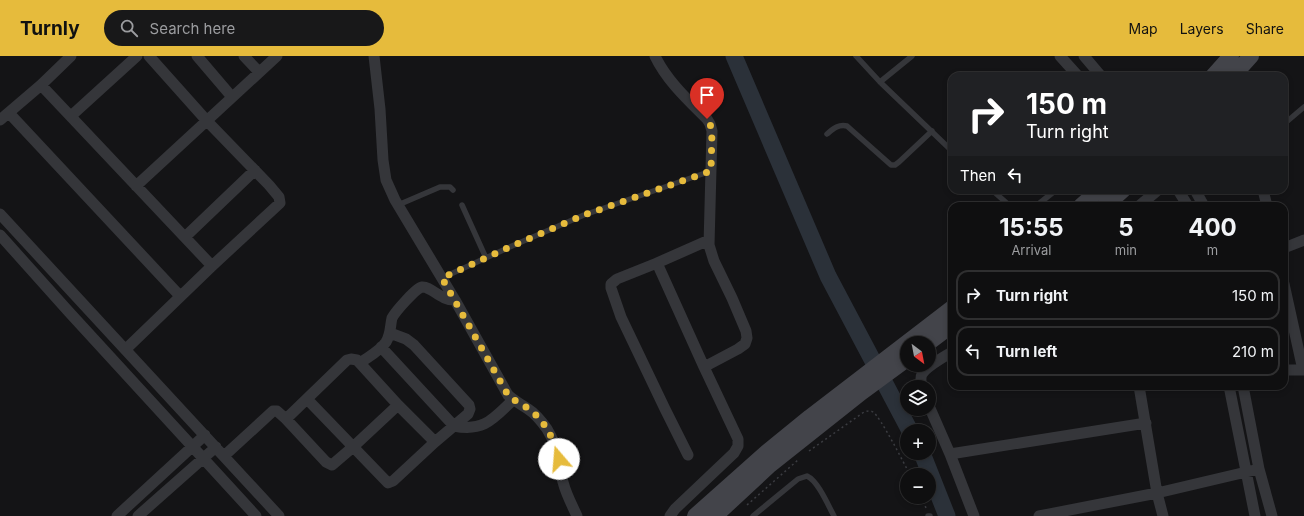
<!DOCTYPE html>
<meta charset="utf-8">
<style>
body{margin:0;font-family:Inter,sans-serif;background:#181819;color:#f1f3f6;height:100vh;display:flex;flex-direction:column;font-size:15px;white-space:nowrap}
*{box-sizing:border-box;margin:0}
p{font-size:13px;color:#9b9c9f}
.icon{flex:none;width:22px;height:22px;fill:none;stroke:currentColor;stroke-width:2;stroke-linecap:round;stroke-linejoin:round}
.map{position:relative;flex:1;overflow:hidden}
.details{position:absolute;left:948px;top:146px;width:340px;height:188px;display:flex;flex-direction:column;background:#0f0f10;border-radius:12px;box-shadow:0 2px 6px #0003,0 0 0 1px #2f2f30}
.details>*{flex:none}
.hud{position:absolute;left:948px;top:16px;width:340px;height:122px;border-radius:12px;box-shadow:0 2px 6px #0003,0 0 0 1px #2f2f30;background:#202124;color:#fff;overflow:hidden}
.needle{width:26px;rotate:148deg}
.controls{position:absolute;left:900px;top:280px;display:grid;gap:8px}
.controls a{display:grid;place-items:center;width:36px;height:36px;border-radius:50%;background:#0f0f10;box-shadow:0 2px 6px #0003,0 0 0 1px #2f2f30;font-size:20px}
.pin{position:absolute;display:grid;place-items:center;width:34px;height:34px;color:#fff;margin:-41px -17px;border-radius:50% 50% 50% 0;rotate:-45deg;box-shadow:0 0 4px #0007}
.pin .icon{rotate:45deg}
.me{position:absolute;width:44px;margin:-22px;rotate:342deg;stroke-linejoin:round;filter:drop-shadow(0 0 3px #0008)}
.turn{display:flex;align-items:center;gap:14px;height:84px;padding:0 12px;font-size:18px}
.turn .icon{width:52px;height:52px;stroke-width:2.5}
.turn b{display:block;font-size:28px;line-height:34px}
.then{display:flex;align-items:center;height:38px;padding:0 12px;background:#0003;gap:8px;font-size:15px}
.eta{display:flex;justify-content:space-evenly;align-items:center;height:68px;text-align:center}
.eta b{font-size:24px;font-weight:700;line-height:28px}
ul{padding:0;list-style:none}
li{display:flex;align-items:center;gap:12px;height:50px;margin:0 8px 6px;padding:0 4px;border:2px solid #2f2f30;border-radius:12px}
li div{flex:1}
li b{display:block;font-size:15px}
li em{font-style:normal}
header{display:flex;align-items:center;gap:24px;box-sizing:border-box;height:56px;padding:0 20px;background:#e6bb3c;color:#111}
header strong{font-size:19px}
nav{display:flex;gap:22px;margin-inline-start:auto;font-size:14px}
.search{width:280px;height:36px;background:#181819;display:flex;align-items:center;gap:10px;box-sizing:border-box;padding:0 14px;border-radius:22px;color:#9b9c9f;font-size:15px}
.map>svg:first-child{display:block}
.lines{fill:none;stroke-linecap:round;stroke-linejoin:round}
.river{stroke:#2b3139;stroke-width:17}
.path{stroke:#3b3c41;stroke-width:1.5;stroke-dasharray:2 3;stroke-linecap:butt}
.service{stroke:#35363a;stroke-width:5.5}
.minor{stroke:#35363a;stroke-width:11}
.secondary{stroke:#43444a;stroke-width:16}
.route{stroke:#e6bb3c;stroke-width:7;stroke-dasharray:0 12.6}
</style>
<header>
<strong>Turnly</strong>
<div class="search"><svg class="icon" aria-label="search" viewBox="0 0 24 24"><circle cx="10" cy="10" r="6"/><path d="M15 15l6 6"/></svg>Search here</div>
<nav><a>Map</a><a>Layers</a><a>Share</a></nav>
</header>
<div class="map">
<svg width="1304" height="460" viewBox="0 0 1304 460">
<rect width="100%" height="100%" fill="#141416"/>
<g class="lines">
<!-- river -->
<path class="river" d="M734,0l94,220 82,155
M922,397l25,63"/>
<!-- path -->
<path class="path" d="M809,395l55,-39c3,-1 6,-2 9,0 7,4 32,53 37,63
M921,441l6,13
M747,449l51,-45"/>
<!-- service -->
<path class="service" d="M856,0l24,26 72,69
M880,26l32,-26
M1284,68l20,-17
M827,78c6,-5 11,-10 20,-8l44,39h4l4,-3 33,-31
M992,134l18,16
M398,149l42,-18h10l3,3
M462,149l24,53
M1036,150l20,-16
M442,222l70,-32 72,-31 127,-44
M753,460l45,-37 9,-3c11,5 21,29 27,40
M928,460h2"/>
<!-- minor -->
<path class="minor" d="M197,0l35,41
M244,0l15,16
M374,0l6,53 3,51 3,20 9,20 60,100 53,95c6,6 13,9 20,14 8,5 14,13 19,20 11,17 11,35 16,53 3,12 9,23 14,34
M655,0c12,25 33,44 52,63l3,5 2,7 -3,114 5,16 18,37 14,33 1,7 -2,6 -7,5 -34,18 34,72v7l-4,7 -59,56 -5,7
M1060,0l18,20
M1084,0l17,20
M41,29l171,181
M9,57l171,183
M71,60l66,-60
M0,64l41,-35 30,-29
M136,130l141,-130
M1178,134l10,16
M1195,134l9,16
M1263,134l4,16
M1139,150l19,-16
M0,158l279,302
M0,179l69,77 187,204
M185,181l70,-67
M1284,192l20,-8
M657,207l-40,16 -6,5v4l10,29 44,92 23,46
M1284,228l19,86
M390,277l16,6 8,6 55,60 1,4 -2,5 -33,28
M381,291l73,79c30,6 39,-7 59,-26
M126,293l86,-83 68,-63 -1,-6 -10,-12 -62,-64 -58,-65
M360,307c8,-6 20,-12 26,-21 5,-8 4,-16 6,-24 3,-6 24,-30 30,-31 9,-1 19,14 33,13
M704,311l-47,-104 52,-23
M1284,314h20
M1139,330l18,107 6,23
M1229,330l26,130
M1243,330l16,83 13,47
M922,331c-1,-4 -2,-9 0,-13 5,-8 22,-17 30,-22
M929,350l21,48 24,62
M286,363l40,43 6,3 21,-18 45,-42
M950,398l196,-31
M224,400l49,-45h4l9,8 61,-59 4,-1 6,1 41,45 37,37 -42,39 -5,2 -81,-84
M117,460l88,-81
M138,460l78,-69
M1039,460l118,-23 102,-24"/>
<!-- secondary -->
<path class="secondary" d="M1213,20l18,-20
M1233,20l18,-20
M1081,150l18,-16
M1105,150l18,-16
M928,287l24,-18
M695,460l72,-64 43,-35 142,-109
M715,460l55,-51 92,-73 45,-33"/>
</g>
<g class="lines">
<!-- route -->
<path class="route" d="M559,403c-5,-20 -14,-38 -30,-50 -7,-5 -15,-8 -21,-14l-66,-117 70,-32 72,-31 127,-44 1,-40 -2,-7 -3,-5"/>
</g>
</svg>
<div class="controls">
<a><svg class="needle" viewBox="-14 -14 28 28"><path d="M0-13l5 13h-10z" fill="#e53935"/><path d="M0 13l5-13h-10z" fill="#9b9c9f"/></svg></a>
<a><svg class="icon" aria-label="layers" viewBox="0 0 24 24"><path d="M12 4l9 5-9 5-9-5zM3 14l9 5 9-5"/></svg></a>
<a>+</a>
<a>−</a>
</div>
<div class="pin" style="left:707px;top:63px;background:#d93025"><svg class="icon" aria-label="arrive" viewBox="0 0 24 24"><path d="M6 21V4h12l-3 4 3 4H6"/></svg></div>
<svg class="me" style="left:559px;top:403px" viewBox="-20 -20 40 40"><circle r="19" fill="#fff"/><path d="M0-13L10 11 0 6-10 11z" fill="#e6bb3c"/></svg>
<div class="hud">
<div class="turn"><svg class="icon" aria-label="right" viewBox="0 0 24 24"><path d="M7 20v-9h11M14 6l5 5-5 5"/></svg><div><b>150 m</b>Turn right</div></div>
<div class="then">Then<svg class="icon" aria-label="left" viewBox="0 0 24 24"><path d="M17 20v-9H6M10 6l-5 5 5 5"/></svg></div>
</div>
<section class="details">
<div class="eta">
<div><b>15:55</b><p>Arrival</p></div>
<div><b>5</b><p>min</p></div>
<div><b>400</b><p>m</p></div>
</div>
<ul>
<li><svg class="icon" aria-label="right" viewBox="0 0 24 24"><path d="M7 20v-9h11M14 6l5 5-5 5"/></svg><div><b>Turn right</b></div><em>150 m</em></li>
<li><svg class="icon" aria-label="left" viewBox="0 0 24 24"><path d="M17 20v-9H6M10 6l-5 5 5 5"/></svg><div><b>Turn left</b></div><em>210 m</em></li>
</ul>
</section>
</div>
